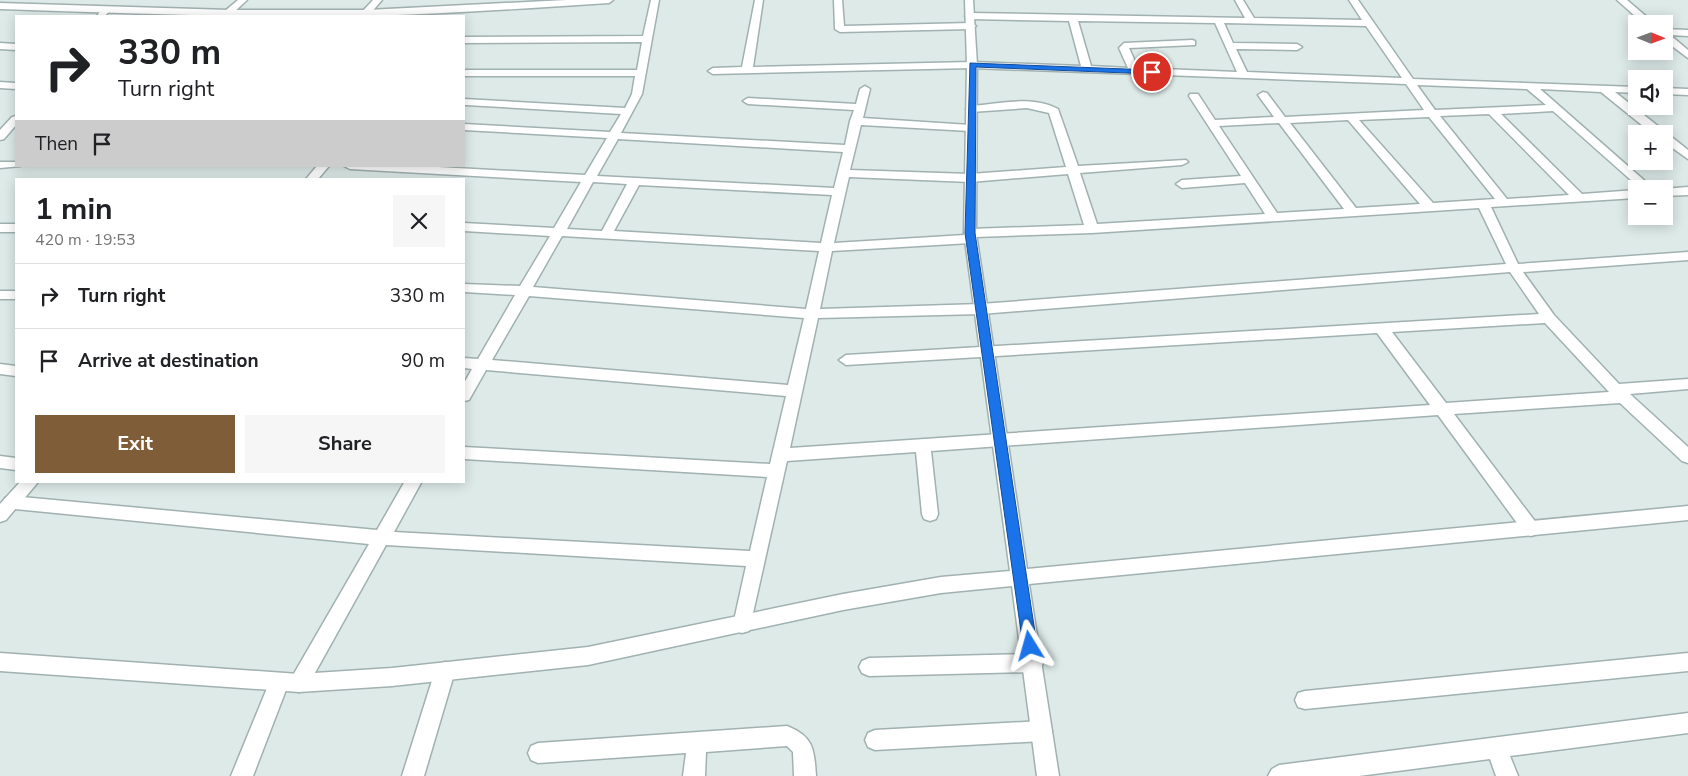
<!DOCTYPE html>
<meta charset="utf-8">
<style>
body{margin:0;font-family:"Nunito Sans",sans-serif;background:#f6f6f6;color:#202124;height:100vh;display:flex;flex-direction:column;font-size:19px;white-space:nowrap}
*{box-sizing:border-box;margin:0}
p{font-size:16px;color:#757577}
.icon{flex:none;width:28px;height:28px;fill:none;stroke:currentColor;stroke-width:2;stroke-linecap:round;stroke-linejoin:round}
.map{position:relative;flex:1;overflow:hidden}
.sheet{position:absolute;left:15px;top:178px;width:450px;height:305px;display:flex;flex-direction:column;background:#fff;border-radius:0px;box-shadow:0 2px 12px #0003}
.sheet>*{flex:none}
.hud{position:absolute;left:15px;top:15px;width:450px;height:152px;border-radius:0px;box-shadow:0 2px 12px #0003;background:#fff;color:#202124;overflow:hidden}
.needle{width:32px;rotate:91deg}
.tools{position:absolute;left:1628px;top:15px;display:grid;gap:10px}
.tools a{display:grid;place-items:center;width:45px;height:45px;border-radius:0px;background:#fff;box-shadow:0 2px 12px #0003;font-size:25px}
.pin{position:absolute;display:grid;place-items:center;width:42px;height:42px;color:#fff;margin:-21px;border:2px solid #fff;border-radius:50%;box-shadow:0 1px 5px #0007}
.me{position:absolute;width:55px;margin:-28px;rotate:352deg;stroke-linejoin:round;filter:drop-shadow(0 0 4px #0008)}
.turn{display:flex;align-items:center;gap:18px;height:105px;padding:0 20px;font-size:22px}
.turn .icon{width:65px;height:65px;stroke-width:2.5}
.turn b{display:block;font-size:35px;line-height:42px}
.then{display:flex;align-items:center;height:48px;padding:0 20px;background:#0003;gap:10px;font-size:19px}
.round{display:grid;place-items:center;flex:none;width:52px;height:52px;border-radius:0px;background:#f6f6f6}
.summary{display:flex;align-items:center;justify-content:space-between;height:85px;padding:0 20px}
h1{font-size:30px;font-weight:700;line-height:38px}
.button{display:flex;gap:10px;margin-top:auto;padding:10px 20px}
.button a{flex:1;height:58px;border-radius:0px;background:#7f5d39;color:#fff;font-size:20px;font-weight:700;line-height:58px;text-align:center}
.button a+a{background:#f6f6f6;color:#202124}
ul{padding:0;list-style:none}
li{display:flex;align-items:center;gap:15px;height:65px;padding:0 20px;border-top:1px solid #e0e0e0}
li div{flex:1}
li b{display:block;font-size:19px}
li em{font-style:normal}
.map>svg:first-child{display:block}
.lines{fill:none;stroke-linecap:round;stroke-linejoin:round}
.minor-casing{stroke:#a0b1b0;stroke-width:3}
.tertiary-casing{stroke:#a0b1b0;stroke-width:3}
.minor{fill:#fff;fill-rule:evenodd}
.tertiary{fill:#fff;fill-rule:evenodd}
.route{fill:#1a73e8;stroke:#114b97}
</style>
<div class="map">
<svg width="1688" height="776" viewBox="0 0 1688 776">
<rect width="100%" height="100%" fill="#ddeae8"/>
<g class="lines">
<!-- minor casing -->
<g class="minor-casing">
<path id="minor" d="M238,0h9l-16,15h-6v-4z
M373,0h9l-13,15h-6l-2,-2z
M651,0h8l-17,94 -21,39 224,12 5,-24 4,-11 -106,-6 -5,-3 5,-3 108,6 4,-15 5,-3 5,3 -7,29 107,7 5,3 -5,3 -109,-6 -11,45 120,4 96,-7 -17,-54 -22,-5 -56,4 -5,-3 5,-3c28,-2 61,-11 87,3l20,57 108,-6 2,2 -6,3 -102,8 17,51 168,-10 -20,-31 -63,5 -6,-4 6,-4 59,-4 -52,-80 1,-2h8l17,26 59,-3 -16,-22 5,-3 4,1 18,24 139,-7 -18,-26 -434,-16 -259,6 -5,-3 5,-3 29,-1 13,-67h8l-10,67 219,-5 109,4 -12,-45 -99,-2 -5,-3 5,-3 275,5 -10,-18h8l11,18 108,2 -13,-20h9l55,79 223,8v6l-21,-1 73,58v9l-24,-17v-8h-11l-52,-42 -61,-3 114,100h-13l-88,-78 -52,3 81,80 54,-4v8l-145,9 27,57 170,-12v8l-165,12 31,43 65,69 69,-5v10l-58,5 58,53v16l-6,-2 -62,-58 -166,11 83,110 3,5 -3,5 -6,2 -6,-2 -87,-119 -507,36 7,63 -2,5 -6,2 -6,-2 -2,-5 -6,-62 -129,9 -38,170 -7,2 -7,-2 -2,-6 13,-59 -360,-21 -80,144 -7,3 -7,-3 -3,-6 3,-6 77,-133 -364,-36 -2,-5 2,-5 6,-2 366,34 28,-49h17l-28,51 356,19 17,-74 -303,-18v-12l306,17 16,-68 -300,-26 -17,30 -5,1v-18l8,-14 -8,-1v-10l14,1 37,-64 -51,-3v-8l56,2 30,-50 -86,-5v-8l90,5 27,-46 -231,-13 -6,-3h76l165,9 22,-37 -143,-8v-6l146,8 11,-18 -155,-9h-2v-6l161,9 7,-14 3,-18h-171v-6h173l5,-28 -178,1v-6l179,-1zM1078,21l137,2 22,49 -99,-4 -9,-20 66,-3v-4l-3,-1 -68,3 -5,5 9,20 -37,-2zM1224,23l142,3 36,52 -155,-6 -11,-23 61,1 5,-3 -5,-3 -64,-1zM1417,85l110,4 19,16 -111,5zM1489,114l80,81 -62,4 -67,-83zM1429,117l66,82 -62,4 -74,-83zM1348,120l72,84 -64,4 -66,-85zM1279,123l65,86 -67,4 -58,-87zM618,139l225,13 -9,36 -237,-12zM1068,174l16,51 -114,4 -4,1 -2,3 1,2 -131,8 15,-66 121,5zM593,182l34,2 -25,47 -35,-2zM639,185l193,10 -11,48 -207,-12zM1479,208l27,56 -525,40 -161,5 12,-58 139,-8 4,-1 1,-5 116,-4zM562,236l257,15 -13,58 -273,-22zM1510,272l29,42 -693,41 -7,5 7,5 531,-32 53,72 -640,43 28,-130 163,-4zM529,296l275,22 -16,67 -296,-25zM1545,323l64,69 -163,11 -54,-71z
M834,0h8l2,26 127,-3 5,3 -5,3 -131,3 -5,-3z
M1617,0h10l28,24h-11z
M103,7l8,2 -6,7h-8z
M1664,29l24,1v6l-18,-1 18,15v8l-24,-18z
M0,43l16,1v6l-16,-1z
M0,82l16,1v6l-16,-1z
M1664,88l24,1v6l-24,-1z
M16,116v9l-12,14 -4,1v-10l12,-13z
M0,162h16v4h5l-21,2z
M1688,187v8l-24,1 -1,-7z
M0,224h16v8h-16z
M0,291h16v8h-16z
M0,364l16,2v10l-16,-2z
M0,456l16,2v12l-16,-2z
M1688,653v18l-383,38 -7,-2 -3,-7 3,-7 7,-2z
M1033,654l7,3 3,6 -3,6 -7,3 -164,4 -7,-3 -3,-6 3,-6 7,-3z
M445,662l7,3 3,6 -31,105h-22l33,-105 3,-6z
M279,673l7,3 3,6 -36,94h-22l41,-100z
M1688,713v20l-178,23 8,20h-22l-6,-17 -131,17h-91l4,-7 7,-4z
M1042,721l7,3 3,7 -3,7 -7,3 -167,9 -7,-3 -3,-7 3,-7 7,-3z
M787,726c27,11 27,23 29,50h-22l-1,-24 -6,-6 -81,6 -1,24h-22l3,-23 -148,10 -7,-3 -3,-7 3,-7 7,-3z"/>
</g>
<!-- tertiary casing -->
<g class="tertiary-casing">
<path id="tertiary" d="M566,0h47l-4,3c-81,5 -161,11 -242,13 -122,2 -245,-3 -367,-7v-6l229,7h138z
M965,0h8l4,65 -1,168 51,336 661,-63v14l-659,64 30,192h-22l-25,-190 -71,7 -98,17 -255,55 -196,21 -93,6 -299,-21v-18l299,21 93,-6 196,-21 255,-53 98,-17 69,-6 -46,-338 3,-168z
M317,166h12l-11,13h-12z
M21,481h18l-33,39 -6,2v-18z"/>
</g>
<!-- minor -->
<use href="#minor" class="minor"/>
<!-- tertiary -->
<use href="#tertiary" class="tertiary"/>
</g>
<!-- route -->
<path class="route" d="M970,63l182,7 4,2 -4,2 -176,-7 -1,166 62,413 -2,4 -5,2 -5,-2 -2,-4 -58,-413z"/>
</svg>
<div class="tools">
<a><svg class="needle" viewBox="-14 -14 28 28"><path d="M0-13l5 13h-10z" fill="#e53935"/><path d="M0 13l5-13h-10z" fill="#757577"/></svg></a>
<a><svg class="icon" aria-label="sound" viewBox="0 0 24 24"><path d="M4 9h4l5-4v14l-5-4H4zM17 9q2 3 0 6"/></svg></a>
<a>+</a>
<a>−</a>
</div>
<div class="pin" style="left:1152px;top:72px;background:#d93025"><svg class="icon" aria-label="arrive" viewBox="0 0 24 24"><path d="M6 21V4h12l-3 4 3 4H6"/></svg></div>
<svg class="me" style="left:1030px;top:646px" viewBox="-20 -20 40 40"><path d="M0-17L14 15 0 8-14 15z" fill="#1a73e8" stroke="#fff" stroke-width="4"/></svg>
<div class="hud">
<div class="turn"><svg class="icon" aria-label="right" viewBox="0 0 24 24"><path d="M7 20v-9h11M14 6l5 5-5 5"/></svg><div><b>330 m</b>Turn right</div></div>
<div class="then">Then<svg class="icon" aria-label="arrive" viewBox="0 0 24 24"><path d="M6 21V4h12l-3 4 3 4H6"/></svg></div>
</div>
<section class="sheet">
<div class="summary"><div><h1>1 min</h1><p>420 m · 19:53</p></div><a class="round"><svg class="icon" aria-label="close" viewBox="0 0 24 24"><path d="M6 6l12 12M18 6L6 18"/></svg></a></div>
<ul>
<li><svg class="icon" aria-label="right" viewBox="0 0 24 24"><path d="M7 20v-9h11M14 6l5 5-5 5"/></svg><div><b>Turn right</b></div><em>330 m</em></li>
<li><svg class="icon" aria-label="arrive" viewBox="0 0 24 24"><path d="M6 21V4h12l-3 4 3 4H6"/></svg><div><b>Arrive at destination</b></div><em>90 m</em></li>
</ul>
<div class="button"><a>Exit</a><a>Share</a></div>
</section>
</div>
